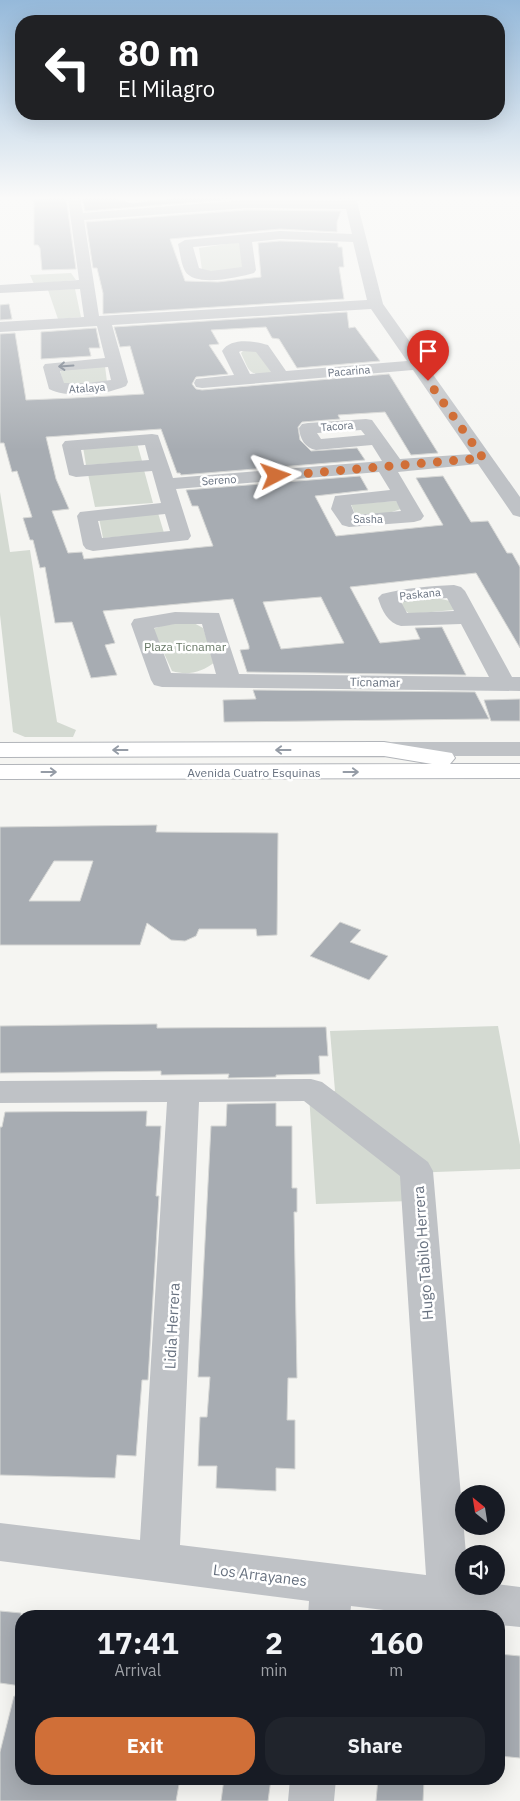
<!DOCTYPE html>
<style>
body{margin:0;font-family:"IBM Plex Sans",sans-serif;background:#20242c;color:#f1f3f6;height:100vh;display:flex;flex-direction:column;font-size:19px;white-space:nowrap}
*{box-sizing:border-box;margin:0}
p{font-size:16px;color:#9ea1a6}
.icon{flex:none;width:28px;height:28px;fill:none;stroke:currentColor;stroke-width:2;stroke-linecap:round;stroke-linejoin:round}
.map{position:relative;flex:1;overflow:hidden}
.sheet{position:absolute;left:15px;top:1610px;width:490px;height:175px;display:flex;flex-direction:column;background:#171b24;border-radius:20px;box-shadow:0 5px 20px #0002}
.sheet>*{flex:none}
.hud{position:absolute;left:15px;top:15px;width:490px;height:105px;border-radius:20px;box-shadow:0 5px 20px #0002;background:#202124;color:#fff;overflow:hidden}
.needle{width:32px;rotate:330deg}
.buttons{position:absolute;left:455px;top:1485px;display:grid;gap:10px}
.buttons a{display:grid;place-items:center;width:50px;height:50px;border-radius:50%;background:#171b24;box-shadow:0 5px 20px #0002;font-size:25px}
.pin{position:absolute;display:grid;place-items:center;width:42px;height:42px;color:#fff;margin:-51px -21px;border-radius:50% 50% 50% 0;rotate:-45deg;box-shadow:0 0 5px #0007}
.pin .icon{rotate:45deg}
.me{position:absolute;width:55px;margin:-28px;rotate:86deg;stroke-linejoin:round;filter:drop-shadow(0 0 4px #0008)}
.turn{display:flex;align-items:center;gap:18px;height:105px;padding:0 20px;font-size:22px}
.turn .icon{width:65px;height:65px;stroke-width:2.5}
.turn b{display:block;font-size:35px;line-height:42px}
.eta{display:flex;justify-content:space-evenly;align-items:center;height:85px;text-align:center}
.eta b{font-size:30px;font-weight:700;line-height:35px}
.action{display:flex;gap:10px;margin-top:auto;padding:10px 20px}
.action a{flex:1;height:58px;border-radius:20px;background:#d06f38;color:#fff;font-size:20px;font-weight:700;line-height:58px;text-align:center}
.action a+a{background:#20242c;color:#f1f3f6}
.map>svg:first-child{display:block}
.green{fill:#d4dad2}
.building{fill:#a7acb2;stroke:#d6d7d5;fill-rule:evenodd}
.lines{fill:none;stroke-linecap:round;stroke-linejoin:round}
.secondary-casing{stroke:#b2b5ba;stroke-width:2}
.street{fill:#bfc2c6;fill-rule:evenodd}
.secondary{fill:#fff;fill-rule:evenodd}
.oneway{stroke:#687280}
.oneway2{stroke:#959ca6}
.route{stroke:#d06f38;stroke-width:9;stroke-dasharray:0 16.2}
.labels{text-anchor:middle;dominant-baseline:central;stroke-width:5;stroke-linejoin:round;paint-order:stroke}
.far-street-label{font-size:11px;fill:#687280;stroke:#fff}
.park-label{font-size:12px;fill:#677866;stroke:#fff}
.street-label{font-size:12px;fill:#687280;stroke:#fff}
.near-street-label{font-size:15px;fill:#687280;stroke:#fff}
</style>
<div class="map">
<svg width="520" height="1801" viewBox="0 0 520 1801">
<rect width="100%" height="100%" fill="#f5f5f2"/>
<!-- green -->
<path class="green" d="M240,242l3,27 -20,4 -21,-3 -3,-22z
M71,273l5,7 -42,4 -4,-9z
M75,289l6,28 -23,2 -10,-29z
M253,348l20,22 -5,4c-20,2 -19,-4 -27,-21l4,-4z
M105,366l2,16 -44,2 -3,-15z
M137,443l5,18 -56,4 -3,-18z
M144,470l9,33 -58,4 -7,-33z
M0,492l10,60 20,-2 27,172 19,8 -3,7h-48l-12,-5 -13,-117z
M396,501l5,8 -22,7 -24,-2 -4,-10z
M158,513l6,20 -61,5 -4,-20z
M437,598l13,3 5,5 -2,4 -43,4 -10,-7 4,-6z
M192,622l11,6 12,34c-13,10 -27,14 -43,9l-19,-42 11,-4z
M498,1026l22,119v24l-111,4 2,28 -95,3 -7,-110 26,-3 -5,-60z"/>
<!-- building -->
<path class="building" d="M51,198h15l10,71 -34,1 -2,-22 -2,-3h-4v-46z
M82,198h33l17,5 43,-5h167v1l-95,-1 -162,13z
M247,210l94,1 -4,11v10l-57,-3 -110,10 15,42 33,1 43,-5 -3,-34 22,-2 58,2v4h4l2,20h-5l5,32 -241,15v-21l-6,-25h-4l-7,-46z
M9,304l3,15 -12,1v-15z
M347,312l2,16 6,-1 25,34 -83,7 -18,-29 -7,-1 -6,-11 -55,3 8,14 -10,1 19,29 -32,3 -4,7 4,5 6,1 187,-16 49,79 -27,2 -26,-43 -47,3 2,4 -38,3 -4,5 2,13 11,11 46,-3 8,12 -184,15 -1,-2h-3l-16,-44 -115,8 10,42 13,30 -17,2 16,42 14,-1 2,7 129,-13 -15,-40h-6l-6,-16 174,-14 8,14 -53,6 21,40 107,-11 -27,-47 27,-2 28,46 17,-1 19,32h5l8,14v81l-44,-75 -126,14 30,56 40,-4 -5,-11 27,-1 24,48 -219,-3 -7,-22 9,-1v-3l-16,-47 -130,12 12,32 -10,2 12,30 -26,3 -19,-56 -17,1 -10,-56 -5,1 -7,-28h-3l-7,-22 9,-1 -15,-46 -5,1 -8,-29h-4v-109l15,-1 11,67 48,-2 70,-4 -14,-48 -10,1 -6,-20zM321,597l23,46 -63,6 -18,-47z
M96,328l4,20h-11l2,8 -50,3v-27z
M253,690l222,2 14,27 -265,3 -1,-22 33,-1z
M520,699v22h-29l-7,-21z
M157,825l-1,7 122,1 -1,102 -20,1 -1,-7h-57l-3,7 -11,5 -14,-1 -24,-17 -7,22h-140v-118zM54,861h39l-13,40h-51z
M340,922l21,8 -11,12 38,14 -19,24 -59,-24z
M157,1024v4l169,-1 2,29h-9l1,18 -44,1v2l-48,1 1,-4 -68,1v-4l-161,2v-47z
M276,1103v23h16v62h5v24h-3l3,166h-9l-1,42h8v49l-19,-1v23l-60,-3 1,-22h-19l2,-49h7l3,-40h-12l13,-251h15l1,-22z
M147,1111l-1,15h15l-5,70h3l-11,184h-6l-6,76 -19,-1 -2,23 -115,-3v-348h2l3,-15z
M0,1611l21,2v73l-21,-3z
M499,1654l21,2v102l-21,-2z
M14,1696l7,1v82h159l-4,22h-176v-49z
M224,1779h47l-3,22h-47z
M378,1779l46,2 -1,20h-47z"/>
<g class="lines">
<!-- secondary casing -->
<g class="secondary-casing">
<path id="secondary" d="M384,742l68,11 3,5 -5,6h70v14l-520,1v-14l432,-1 -48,-8 -384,1v-14z"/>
</g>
<!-- street -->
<path class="street" d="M68,198h12l3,15 164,-13 97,1v-3h12l27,106 137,193v20l-7,-2 -35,-51 -80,8 26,44 -3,4 -7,2 -65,5 -7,-2 -11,-16 4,-13 55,-6 -11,-18 -203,17 15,47 -3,4 -95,11 -7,-2 -3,-4 -6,-29 3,-4 81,-9 -9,-32 -76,6 -7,-2 -7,-30 3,-4 87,-7 6,1 15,43 209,-17 -10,-16 -56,5c-11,-2 -16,-11 -17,-22l3,-4 6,-1 58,-4 6,1 28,39 71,-5 -58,-84 -211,18 -6,-1 -2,-4 2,-4 38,-4 -12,-24c9,-14 32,-10 46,-6l18,26 121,-10 -36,-52 -259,16 16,57 -2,4c-21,9 -56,13 -77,3l-6,-22 2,-3 60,-6 -8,-32 -97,6v-10l84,-5 -4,-28 -80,4v-8l79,-5zM247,208l99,1 6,25 -72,-3 -95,9 -7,4c2,8 3,20 7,27 10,17 54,6 69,2l2,-3 -4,-28 28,-3 73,3 14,58 -268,16 -15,-96zM239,243l3,24 -31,4 -12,-3 -6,-21zM241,351l15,1 15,20 -21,2 -11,-22zM108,367l3,13 -24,3h-23l-4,-12zM361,430l4,5 -44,4 -4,-6zM145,445l4,15 -65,5 -3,-15zM396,501l5,10 -46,4 -4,-10zM165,514l5,17 -68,7 -4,-17z
M454,585l7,2 4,4 47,86h8v14l-358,-4 -8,-2 -3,-5 -20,-56 3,-5 41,-7 44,1 20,61 250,3 -28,-53 -60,2c-13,-3 -19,-15 -23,-28l4,-4c23,-6 47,-8 72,-9zM447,598l7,13 -47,2 -6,-11zM175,624h27l14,50 -45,-1 -17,-45z
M392,742h128v14h-128l-9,-2 -3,-5 3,-5z
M311,1079l11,3 106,80 5,9 33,383h-2v32h32v-2l24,3v40l-21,-2v-9h-66l-82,-10 -1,10h-42l1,-15 -309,-40v-38l140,17 27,-438 -167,1v-22zM304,1101l96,75 26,399 -246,-30 19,-443z
M290,1779h46l-2,22h-46z"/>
<!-- secondary -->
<use href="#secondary" class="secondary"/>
</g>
<!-- one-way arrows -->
<defs><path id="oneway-shaft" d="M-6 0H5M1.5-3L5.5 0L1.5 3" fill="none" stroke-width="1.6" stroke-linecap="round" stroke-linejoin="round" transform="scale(1.25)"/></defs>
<use class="oneway" href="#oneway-shaft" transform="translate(66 366) rotate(176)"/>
<g class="oneway2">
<use href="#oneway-shaft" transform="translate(120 750) rotate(180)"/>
<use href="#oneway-shaft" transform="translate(283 750) rotate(180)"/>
<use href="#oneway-shaft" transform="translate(49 772)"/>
<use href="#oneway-shaft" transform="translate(351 772)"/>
</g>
<!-- sky -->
<linearGradient id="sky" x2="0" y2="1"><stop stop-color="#95b9da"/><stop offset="0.44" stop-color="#fafaf9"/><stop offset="1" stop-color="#fafaf9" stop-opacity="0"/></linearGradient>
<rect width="520" height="450" fill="url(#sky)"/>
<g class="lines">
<!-- route -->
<path class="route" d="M276,476l207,-18 -55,-77"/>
</g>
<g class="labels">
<!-- far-street labels -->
<g class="far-street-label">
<text transform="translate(349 371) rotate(-5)">Pacarina</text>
<text transform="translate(87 388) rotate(-4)">Atalaya</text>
<text transform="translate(337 426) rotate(-4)">Tacora</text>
<text transform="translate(219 480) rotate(-4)">Sereno</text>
<text x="368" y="519">Sasha</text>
<text transform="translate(420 594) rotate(-6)">Paskana</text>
</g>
<!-- park labels -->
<g class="park-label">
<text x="185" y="646">Plaza Ticnamar</text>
</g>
<!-- street labels -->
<g class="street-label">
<text transform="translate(375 682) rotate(1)">Ticnamar</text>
<text x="254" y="772">Avenida Cuatro Esquinas</text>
</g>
<!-- near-street labels -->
<g class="near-street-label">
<text transform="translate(423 1253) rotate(-94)">Hugo Tabilo Herrera</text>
<text transform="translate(172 1326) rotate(-87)">Lidia Herrera</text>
<text transform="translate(260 1575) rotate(7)">Los Arrayanes</text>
</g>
</g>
</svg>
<div class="buttons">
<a><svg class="needle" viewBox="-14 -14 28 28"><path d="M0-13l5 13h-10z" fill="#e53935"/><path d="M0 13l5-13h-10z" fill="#9ea1a6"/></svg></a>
<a><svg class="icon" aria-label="sound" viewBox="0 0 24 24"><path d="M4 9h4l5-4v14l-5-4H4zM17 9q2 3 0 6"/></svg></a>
</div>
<div class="pin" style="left:428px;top:381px;background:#d93025"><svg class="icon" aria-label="arrive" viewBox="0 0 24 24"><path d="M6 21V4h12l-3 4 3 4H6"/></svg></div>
<svg class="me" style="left:276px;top:476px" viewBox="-20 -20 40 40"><path d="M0-17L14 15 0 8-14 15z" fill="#d06f38" stroke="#fff" stroke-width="4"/></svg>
<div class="hud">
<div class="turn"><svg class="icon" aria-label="left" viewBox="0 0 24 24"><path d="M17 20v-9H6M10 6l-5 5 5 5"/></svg><div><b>80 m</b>El Milagro</div></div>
</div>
<section class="sheet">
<div class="eta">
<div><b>17:41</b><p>Arrival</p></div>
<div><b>2</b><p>min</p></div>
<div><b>160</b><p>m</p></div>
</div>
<div class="action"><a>Exit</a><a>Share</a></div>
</section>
</div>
